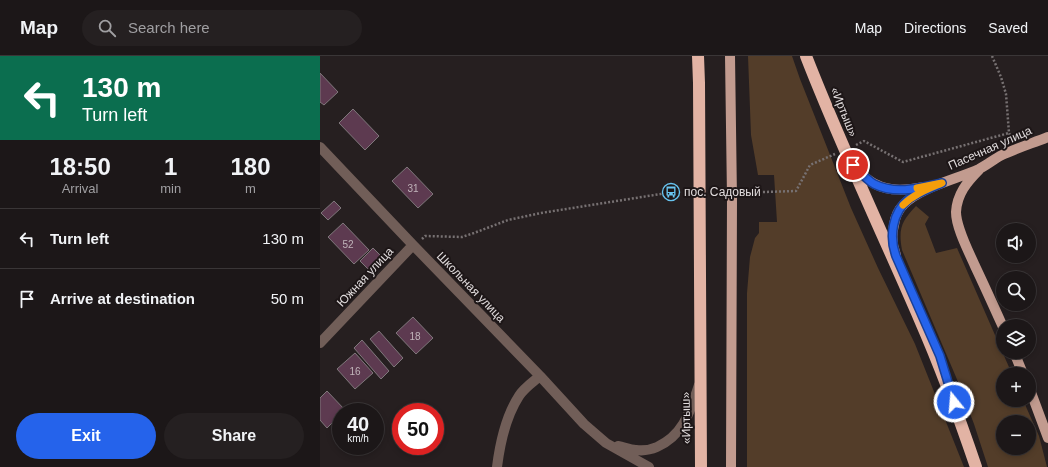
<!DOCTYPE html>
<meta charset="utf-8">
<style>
body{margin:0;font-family:Arial,sans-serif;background:#252021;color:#f1f3f6;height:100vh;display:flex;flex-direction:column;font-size:15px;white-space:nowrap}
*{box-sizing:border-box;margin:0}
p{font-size:13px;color:#a09fa2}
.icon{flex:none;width:22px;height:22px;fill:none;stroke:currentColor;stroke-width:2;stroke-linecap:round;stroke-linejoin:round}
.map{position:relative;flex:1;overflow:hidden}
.panel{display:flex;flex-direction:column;background:#1c1718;width:320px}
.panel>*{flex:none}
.guide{background:#0b6e4f;color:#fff;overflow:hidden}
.buttons{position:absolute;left:676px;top:167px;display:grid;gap:8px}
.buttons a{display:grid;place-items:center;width:40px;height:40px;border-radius:50%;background:#1c1718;box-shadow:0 2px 6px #0003,0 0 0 1px #3a3637;font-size:20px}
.speed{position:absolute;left:12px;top:347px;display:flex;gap:8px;font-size:20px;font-weight:700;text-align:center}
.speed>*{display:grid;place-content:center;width:52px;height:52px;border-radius:50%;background:#1c1718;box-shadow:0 2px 6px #0003,0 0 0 1px #3a3637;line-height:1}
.speed small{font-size:10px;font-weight:400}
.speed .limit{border:6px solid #d22;background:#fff;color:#111}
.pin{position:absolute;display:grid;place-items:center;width:34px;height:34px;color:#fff;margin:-17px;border:2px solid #fff;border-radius:50%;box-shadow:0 1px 4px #0007}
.me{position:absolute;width:44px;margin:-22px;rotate:343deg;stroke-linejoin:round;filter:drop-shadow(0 0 3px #0008)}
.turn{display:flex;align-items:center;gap:14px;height:84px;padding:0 16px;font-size:18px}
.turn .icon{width:52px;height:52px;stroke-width:2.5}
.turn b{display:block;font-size:28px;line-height:34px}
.eta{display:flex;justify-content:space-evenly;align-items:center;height:68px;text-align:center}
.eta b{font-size:24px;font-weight:800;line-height:28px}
.primary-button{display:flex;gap:8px;margin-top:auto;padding:8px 16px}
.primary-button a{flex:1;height:46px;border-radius:24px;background:#2563eb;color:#fff;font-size:16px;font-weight:800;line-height:46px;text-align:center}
.primary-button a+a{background:#252021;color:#f1f3f6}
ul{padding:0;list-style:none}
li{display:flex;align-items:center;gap:12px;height:60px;padding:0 16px;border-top:1px solid #3a3637}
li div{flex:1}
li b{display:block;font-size:15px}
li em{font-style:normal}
header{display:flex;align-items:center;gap:24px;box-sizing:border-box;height:56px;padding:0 20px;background:#1c1718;border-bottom:1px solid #3a3637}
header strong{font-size:19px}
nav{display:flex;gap:22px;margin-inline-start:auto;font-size:14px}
.search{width:280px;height:36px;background:#252021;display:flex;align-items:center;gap:10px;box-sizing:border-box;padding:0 14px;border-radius:22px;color:#a09fa2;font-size:15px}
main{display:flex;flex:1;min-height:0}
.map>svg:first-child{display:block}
.green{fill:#533d29;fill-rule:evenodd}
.building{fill:#5d3a50;stroke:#7f777b}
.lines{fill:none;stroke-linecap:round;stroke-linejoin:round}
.path{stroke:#777172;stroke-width:2.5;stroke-dasharray:2 2;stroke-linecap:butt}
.minor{stroke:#715e58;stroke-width:10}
.major{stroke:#c29b8f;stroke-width:10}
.highway{stroke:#e2b3a4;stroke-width:12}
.route-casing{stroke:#184099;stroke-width:10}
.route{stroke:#2563eb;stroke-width:7}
.slow{stroke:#f59e0b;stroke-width:7}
.labels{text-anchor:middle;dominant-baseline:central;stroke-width:4;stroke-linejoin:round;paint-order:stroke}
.number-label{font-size:10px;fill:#c0b4ba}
.street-label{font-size:12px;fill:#e1dcdd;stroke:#1d1617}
.poi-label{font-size:12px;fill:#e1dcdd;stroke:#1d1617;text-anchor:start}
</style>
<header>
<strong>Map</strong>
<div class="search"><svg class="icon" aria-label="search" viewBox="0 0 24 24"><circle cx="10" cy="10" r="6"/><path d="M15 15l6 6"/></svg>Search here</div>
<nav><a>Map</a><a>Directions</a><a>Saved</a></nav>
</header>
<main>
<section class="panel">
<div class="guide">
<div class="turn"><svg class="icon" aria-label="left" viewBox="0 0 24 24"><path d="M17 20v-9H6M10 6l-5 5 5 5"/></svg><div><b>130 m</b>Turn left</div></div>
</div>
<div class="eta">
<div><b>18:50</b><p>Arrival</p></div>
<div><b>1</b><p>min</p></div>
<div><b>180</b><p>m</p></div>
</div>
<ul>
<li><svg class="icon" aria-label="left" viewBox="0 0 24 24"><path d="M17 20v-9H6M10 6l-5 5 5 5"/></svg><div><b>Turn left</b></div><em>130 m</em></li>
<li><svg class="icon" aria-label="arrive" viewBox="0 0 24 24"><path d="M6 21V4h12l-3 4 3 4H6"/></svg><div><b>Arrive at destination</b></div><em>50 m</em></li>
</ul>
<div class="primary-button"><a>Exit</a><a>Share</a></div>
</section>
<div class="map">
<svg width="728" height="411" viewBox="0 0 728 411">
<rect width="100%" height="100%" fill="#261f20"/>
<!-- green -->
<path class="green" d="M428,0h44l8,23 51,129 27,60 37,76 49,123h-217v-174l3,-36 5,-19 4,-5v-11h18l-3,-47h-16l-7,-40z
M596,150l13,11 -4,7 11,29 21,-5 55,126h-9v26h20l16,36 8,31h-59l-14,-43 -18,-47 -54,-127c-4,-22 0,-29 14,-44zM683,366h26v26h-26z"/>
<!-- building -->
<path class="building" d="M0,17l18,19 -14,13 -4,-3z
M33,53l26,27 -14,14 -26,-27z
M87,111l26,27 -15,14 -26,-27z
M14,145l7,7 -13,12 -7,-7z
M23,167l26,27 -15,14 -26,-27z
M53,192l12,12 -13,13 -12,-12z
M93,261l20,21 -17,16 -20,-21z
M59,275l24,27 -9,9 -24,-28z
M42,284l27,31 -8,8 -27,-31z
M35,297l18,20 -18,16 -18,-20z
M7,335l18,19 -2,2h-2v2l-14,14 -7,-8v-22z"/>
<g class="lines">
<!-- path -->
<path class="path" d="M672,0l9,21 5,17 3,39 3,6
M536,89l8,-4 39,21 106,-29
M443,136l33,-1 14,-26 25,-11
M102,183l3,-3 37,1 12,-4 34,-13 33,-7 126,-20"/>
<!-- minor -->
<path class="minor" d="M0,91l93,98 127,131 44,48 22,19 43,24
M0,287l93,-98
M298,390c6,1 12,4 18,4 7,1 14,0 21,-3 27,-12 33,-36 42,-62
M177,411c3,-24 9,-51 22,-71 5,-8 14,-14 21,-20"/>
<!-- major -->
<path class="major" d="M410,0l2,142 -1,269
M533,109c7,7 13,15 22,19 15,8 33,6 50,3
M659,114c-12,12 -22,24 -23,42 0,16 13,40 19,54 10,21 19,41 28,61
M576,199c-4,-10 -5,-19 -2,-30 1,-8 5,-16 10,-21 17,-17 53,-25 75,-35 8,-4 15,-10 23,-14 15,-7 31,-12 46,-18
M694,296l9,22
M709,331l19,51"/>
<!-- highway -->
<path class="highway" d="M378,0l1,27 2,384
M486,0c35,90 76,176 114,264 21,48 39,97 56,147"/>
</g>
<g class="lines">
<!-- route casing -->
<g class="route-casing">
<path id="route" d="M533,109c7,7 13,14 21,19 22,11 46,4 68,-1 -11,5 -23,9 -33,16 -17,13 -20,38 -13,57l44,100 14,46"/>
</g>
<!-- route -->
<use href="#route" class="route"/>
<!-- slow -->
<path class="slow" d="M583,149c11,-11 25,-16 39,-22l-25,5"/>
</g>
<!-- icons -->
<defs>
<g id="bus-ring" transform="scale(0.9)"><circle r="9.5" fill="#1d1617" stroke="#68c4f0" stroke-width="1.5"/><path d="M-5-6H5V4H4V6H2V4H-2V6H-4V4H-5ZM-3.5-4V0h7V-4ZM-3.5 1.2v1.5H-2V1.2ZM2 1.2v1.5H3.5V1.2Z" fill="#68c4f0"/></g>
</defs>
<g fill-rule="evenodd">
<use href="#bus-ring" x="351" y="136"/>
</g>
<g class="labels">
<!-- number labels -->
<g class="number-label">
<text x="93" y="132">31</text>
<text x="28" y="188">52</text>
<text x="95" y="280">18</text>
<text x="35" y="315">16</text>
</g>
<!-- street labels -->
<g class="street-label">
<text transform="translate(524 56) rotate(68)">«Иртыш»</text>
<text transform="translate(670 92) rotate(-24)">Пасечная улица</text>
<text transform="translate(45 221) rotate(-47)">Южная улица</text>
<text transform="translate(151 231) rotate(46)">Школьная улица</text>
<text transform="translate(366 362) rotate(-91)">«Иртыш»</text>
</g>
<!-- poi labels -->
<g class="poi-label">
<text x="364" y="136">пос. Садовый</text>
</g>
</g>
</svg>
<div class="buttons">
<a><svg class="icon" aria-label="sound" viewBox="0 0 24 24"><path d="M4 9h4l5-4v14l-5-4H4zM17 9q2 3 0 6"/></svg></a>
<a><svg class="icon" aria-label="search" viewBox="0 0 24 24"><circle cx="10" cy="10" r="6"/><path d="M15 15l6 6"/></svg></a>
<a><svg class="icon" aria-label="layers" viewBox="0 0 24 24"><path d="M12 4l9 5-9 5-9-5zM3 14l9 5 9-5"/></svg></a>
<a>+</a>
<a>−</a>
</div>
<div class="speed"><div>40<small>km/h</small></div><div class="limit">50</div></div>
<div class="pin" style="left:533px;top:109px;background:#d93025"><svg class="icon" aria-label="arrive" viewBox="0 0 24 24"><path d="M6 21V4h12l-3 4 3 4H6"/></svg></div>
<svg class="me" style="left:634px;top:346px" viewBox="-20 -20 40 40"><circle r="17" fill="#2563eb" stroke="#fff" stroke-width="3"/><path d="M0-11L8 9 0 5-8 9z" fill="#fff"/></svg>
</div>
</main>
